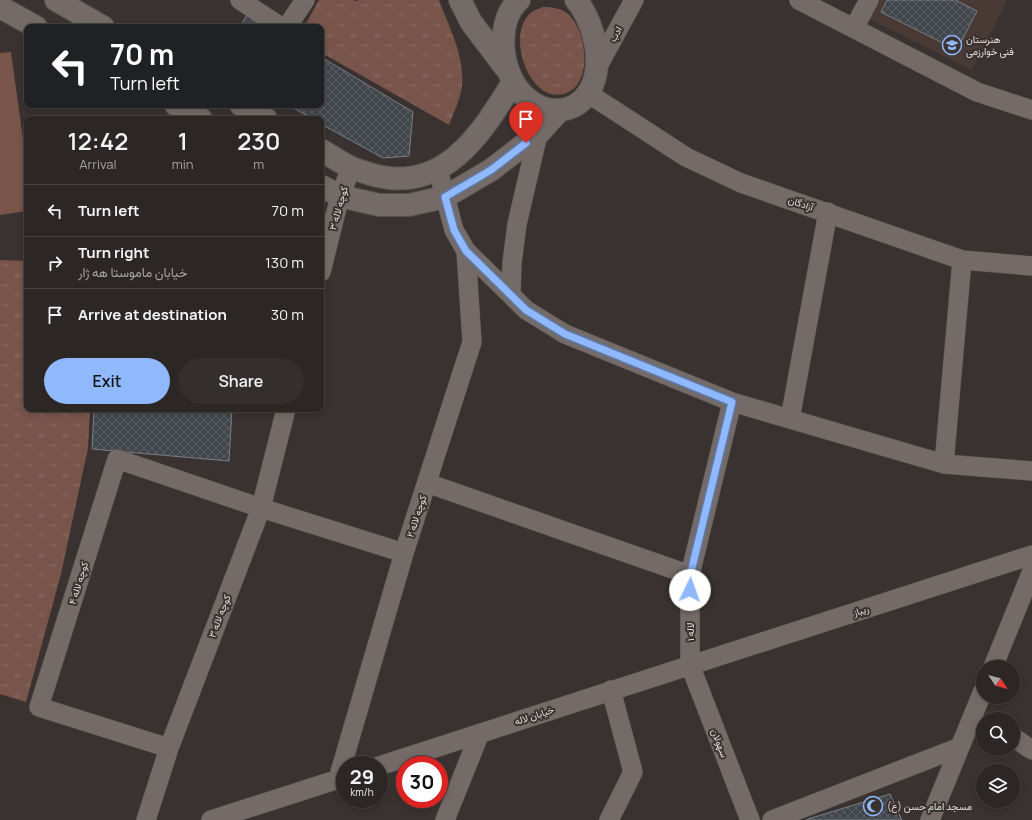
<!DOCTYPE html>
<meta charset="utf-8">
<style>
body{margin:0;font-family:Manrope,Vazirmatn,sans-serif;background:#342e2c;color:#f1f3f6;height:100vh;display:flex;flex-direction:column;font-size:15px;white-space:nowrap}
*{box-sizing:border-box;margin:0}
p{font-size:13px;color:#a6a5a6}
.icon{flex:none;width:22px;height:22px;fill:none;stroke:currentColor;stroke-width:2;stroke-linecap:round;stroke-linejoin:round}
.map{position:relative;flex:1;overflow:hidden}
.drawer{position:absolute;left:24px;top:116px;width:300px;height:296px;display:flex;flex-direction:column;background:#2c2624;border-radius:8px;box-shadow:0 2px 6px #0003,0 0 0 1px #484341}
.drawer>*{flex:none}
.top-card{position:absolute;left:24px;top:24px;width:300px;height:84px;border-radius:8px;box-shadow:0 2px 6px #0003,0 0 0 1px #484341;background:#202124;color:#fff;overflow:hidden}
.needle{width:26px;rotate:125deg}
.buttons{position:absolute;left:976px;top:660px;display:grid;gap:8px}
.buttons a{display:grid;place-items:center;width:44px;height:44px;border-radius:50%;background:#2c2624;box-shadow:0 2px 6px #0003,0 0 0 1px #484341;font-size:20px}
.speed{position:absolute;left:336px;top:756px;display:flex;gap:8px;font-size:20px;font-weight:700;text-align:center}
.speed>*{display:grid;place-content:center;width:52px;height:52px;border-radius:50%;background:#2c2624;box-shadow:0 2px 6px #0003,0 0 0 1px #484341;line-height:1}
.speed small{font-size:10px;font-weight:400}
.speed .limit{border:6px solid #d22;background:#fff;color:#111}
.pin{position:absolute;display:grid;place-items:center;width:34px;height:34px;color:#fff;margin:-41px -17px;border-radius:50% 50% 50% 0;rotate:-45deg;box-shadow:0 0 4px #0007}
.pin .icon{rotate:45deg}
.me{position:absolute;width:44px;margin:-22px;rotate:3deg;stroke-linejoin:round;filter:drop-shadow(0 0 3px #0008)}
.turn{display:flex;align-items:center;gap:14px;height:84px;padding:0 20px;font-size:18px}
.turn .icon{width:52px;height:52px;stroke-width:2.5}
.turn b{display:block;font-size:28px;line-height:34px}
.eta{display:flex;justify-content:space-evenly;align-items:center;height:68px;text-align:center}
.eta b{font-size:24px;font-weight:600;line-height:28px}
.action{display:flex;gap:8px;margin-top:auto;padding:8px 20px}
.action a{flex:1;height:46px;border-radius:24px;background:#90b8fd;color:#111;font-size:16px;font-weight:600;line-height:46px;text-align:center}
.action a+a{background:#342e2c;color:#f1f3f6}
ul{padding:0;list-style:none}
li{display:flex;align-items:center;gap:12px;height:52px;padding:0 20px;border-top:1px solid #484341}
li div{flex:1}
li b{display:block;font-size:15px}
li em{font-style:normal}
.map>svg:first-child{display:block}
.built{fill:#493a36}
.grass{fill:url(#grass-tufts)}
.garden{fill:#78544a}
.building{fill:url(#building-cross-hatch);stroke:#797e85}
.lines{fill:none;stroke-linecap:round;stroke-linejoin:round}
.minor-casing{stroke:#57504e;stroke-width:20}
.tertiary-casing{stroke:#57504e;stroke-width:24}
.minor{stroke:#746b68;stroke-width:19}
.tertiary{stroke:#746b68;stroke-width:22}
.route-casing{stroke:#5e78a4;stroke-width:10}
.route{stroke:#90b8fd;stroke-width:7}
.labels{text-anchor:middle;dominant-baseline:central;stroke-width:4;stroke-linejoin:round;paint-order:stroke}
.street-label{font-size:10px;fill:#e1dcda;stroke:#3a3230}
.poi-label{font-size:10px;fill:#e1dcda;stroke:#3a3230;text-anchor:start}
</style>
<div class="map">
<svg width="1032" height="820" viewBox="0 0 1032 820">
<defs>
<pattern id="grass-tufts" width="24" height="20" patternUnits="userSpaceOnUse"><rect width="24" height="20" fill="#78544a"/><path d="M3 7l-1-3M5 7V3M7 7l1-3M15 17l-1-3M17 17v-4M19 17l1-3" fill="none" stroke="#8b6c64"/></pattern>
<pattern id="building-cross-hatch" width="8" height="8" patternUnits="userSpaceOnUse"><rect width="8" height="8" fill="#41454c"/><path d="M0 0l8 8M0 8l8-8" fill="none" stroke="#5c5f65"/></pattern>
</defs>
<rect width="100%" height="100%" fill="#3a3230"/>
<!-- built -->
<path class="built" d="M878,0h129l-35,70 -103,-51z"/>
<!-- grass -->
<path class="grass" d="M319,0h32l6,1 1,-1h81c10,27 26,57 23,86 -2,14 -8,26 -13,39l-127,-72 3,-12 -4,-1v-13h-17z
M543,7c10,0 19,1 26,8 18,17 25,71 -6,79 -36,9 -60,-67 -28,-84 2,-1 6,-2 8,-3z
M0,260l27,1v148h63l-2,39 -27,126 -35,128 -26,-8z"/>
<!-- garden -->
<path class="garden" d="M11,52l16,116v43l-27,4v-162z"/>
<!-- building -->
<path class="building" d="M887,0h71l-1,1 20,10 -20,39 -76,-38z
M247,15l20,12h-27z
M321,57l92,55 -4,44 -26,2 -62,-34v-5h-8l-25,-14h33z
M94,409h138l-3,52 -137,-12z
M890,794l12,26h-96l2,-1z"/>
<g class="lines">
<!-- minor casing -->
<g class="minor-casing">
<path id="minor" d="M240,0l41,27
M799,0l178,92 55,18
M287,27l18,-27
M854,28l15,-28
M597,68l37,-68
M589,94l97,63 55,26 221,77 70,6
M538,134l-21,90 -5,39 -1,32 15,15 39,24 167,68 212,62 88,7
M438,170l16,60 12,21 45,44
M321,272l19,-76 11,-28
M732,402l-42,173v90l60,155
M790,419l38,-207
M944,464l18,-204
M427,483l263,92
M993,667l39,-96
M1013,737l19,13
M169,748l-130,-41 78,-248 144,49 143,45
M379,766l653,-211
M338,779l66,-226 68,-211 -6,-91
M146,820l23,-72 92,-240 25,-99
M211,820l134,-43
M445,820l35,-87
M609,820l24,-48 -22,-82
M772,820l188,-73
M930,820l53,-129"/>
</g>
<!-- tertiary casing -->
<g class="tertiary-casing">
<path id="tertiary" d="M56,0l47,27
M460,0l11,22 34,45
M519,0c-15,14 -17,34 -15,53 12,79 103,75 92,-6 -3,-16 -9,-34 -20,-47
M0,7l36,20
M176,105l25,14
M241,105l25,14
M321,150c10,6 19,12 29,17 6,3 14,5 20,7 72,22 111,-39 143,-92
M321,186l19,10 39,9h30l36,-8 46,-27 47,-36 22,-24"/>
</g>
<!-- minor -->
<use href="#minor" class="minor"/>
<!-- tertiary -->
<use href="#tertiary" class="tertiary"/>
</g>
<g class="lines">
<!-- route casing -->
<g class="route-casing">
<path id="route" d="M526,143l-35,27 -46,27 9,33 12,21 60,59 39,24 167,68 -42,174v14"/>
</g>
<!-- route -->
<use href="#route" class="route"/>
</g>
<!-- icons -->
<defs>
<g id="school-ring" transform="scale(1)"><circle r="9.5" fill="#3a3230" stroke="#90b8fd" stroke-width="1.5"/><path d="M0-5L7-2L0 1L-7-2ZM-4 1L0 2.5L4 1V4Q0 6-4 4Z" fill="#90b8fd"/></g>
<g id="mosque-ring" transform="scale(1)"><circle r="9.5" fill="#3a3230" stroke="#90b8fd" stroke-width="1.5"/><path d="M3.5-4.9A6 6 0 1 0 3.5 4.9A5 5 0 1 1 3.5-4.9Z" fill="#90b8fd"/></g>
</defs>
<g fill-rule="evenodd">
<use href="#school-ring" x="952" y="45"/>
<use href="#mosque-ring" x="873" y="806"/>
</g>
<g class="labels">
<!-- street labels -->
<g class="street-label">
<text transform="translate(615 34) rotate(-61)">ادب</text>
<text transform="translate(801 203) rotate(19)">آزادگان</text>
<text transform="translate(338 208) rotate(-74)">کوچه لاله ۳</text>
<text transform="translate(416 516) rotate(-72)">کوچه لاله ۲</text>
<text transform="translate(78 583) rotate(-73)">کوچه لاله ۴</text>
<text transform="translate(861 610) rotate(-18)">ریباز</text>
<text transform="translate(219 616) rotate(-69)">کوچه لاله ۳</text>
<text transform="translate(690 632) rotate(-90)">لاله ۱</text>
<text transform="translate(534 715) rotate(-18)">خیابان لاله</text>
<text transform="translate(720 743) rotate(69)">سهولان</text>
</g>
<!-- poi labels -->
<g class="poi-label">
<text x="966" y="39">هنرستان<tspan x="966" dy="12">فنی خوارزمی</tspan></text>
<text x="887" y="806">مسجد امام حسن (ع)</text>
</g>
</g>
</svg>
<div class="buttons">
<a><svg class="needle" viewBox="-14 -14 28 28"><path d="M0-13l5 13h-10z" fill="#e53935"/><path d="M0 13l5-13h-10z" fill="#a6a5a6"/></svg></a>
<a><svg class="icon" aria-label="search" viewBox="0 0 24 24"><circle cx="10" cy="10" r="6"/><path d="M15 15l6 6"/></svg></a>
<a><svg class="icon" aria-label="layers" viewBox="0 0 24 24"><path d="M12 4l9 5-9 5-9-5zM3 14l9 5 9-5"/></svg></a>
</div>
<div class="speed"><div>29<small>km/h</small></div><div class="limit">30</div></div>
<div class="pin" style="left:526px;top:143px;background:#d93025"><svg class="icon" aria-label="arrive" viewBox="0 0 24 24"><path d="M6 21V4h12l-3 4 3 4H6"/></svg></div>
<svg class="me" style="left:690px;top:590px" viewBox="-20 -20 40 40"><circle r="19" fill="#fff"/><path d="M0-13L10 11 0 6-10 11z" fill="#90b8fd"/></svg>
<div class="top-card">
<div class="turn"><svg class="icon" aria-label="left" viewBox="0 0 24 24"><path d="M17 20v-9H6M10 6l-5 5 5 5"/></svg><div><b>70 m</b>Turn left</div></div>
</div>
<section class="drawer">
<div class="eta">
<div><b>12:42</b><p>Arrival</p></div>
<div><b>1</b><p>min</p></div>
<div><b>230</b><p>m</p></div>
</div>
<ul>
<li><svg class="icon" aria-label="left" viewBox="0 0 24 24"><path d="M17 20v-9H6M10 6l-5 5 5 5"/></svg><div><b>Turn left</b></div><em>70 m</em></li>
<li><svg class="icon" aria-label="right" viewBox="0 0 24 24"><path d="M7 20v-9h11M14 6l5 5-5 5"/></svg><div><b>Turn right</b><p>خیابان ماموستا هه ژار</p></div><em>130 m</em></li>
<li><svg class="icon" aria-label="arrive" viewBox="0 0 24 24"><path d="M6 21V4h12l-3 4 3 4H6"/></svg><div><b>Arrive at destination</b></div><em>30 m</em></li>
</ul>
<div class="action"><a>Exit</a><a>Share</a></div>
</section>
</div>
